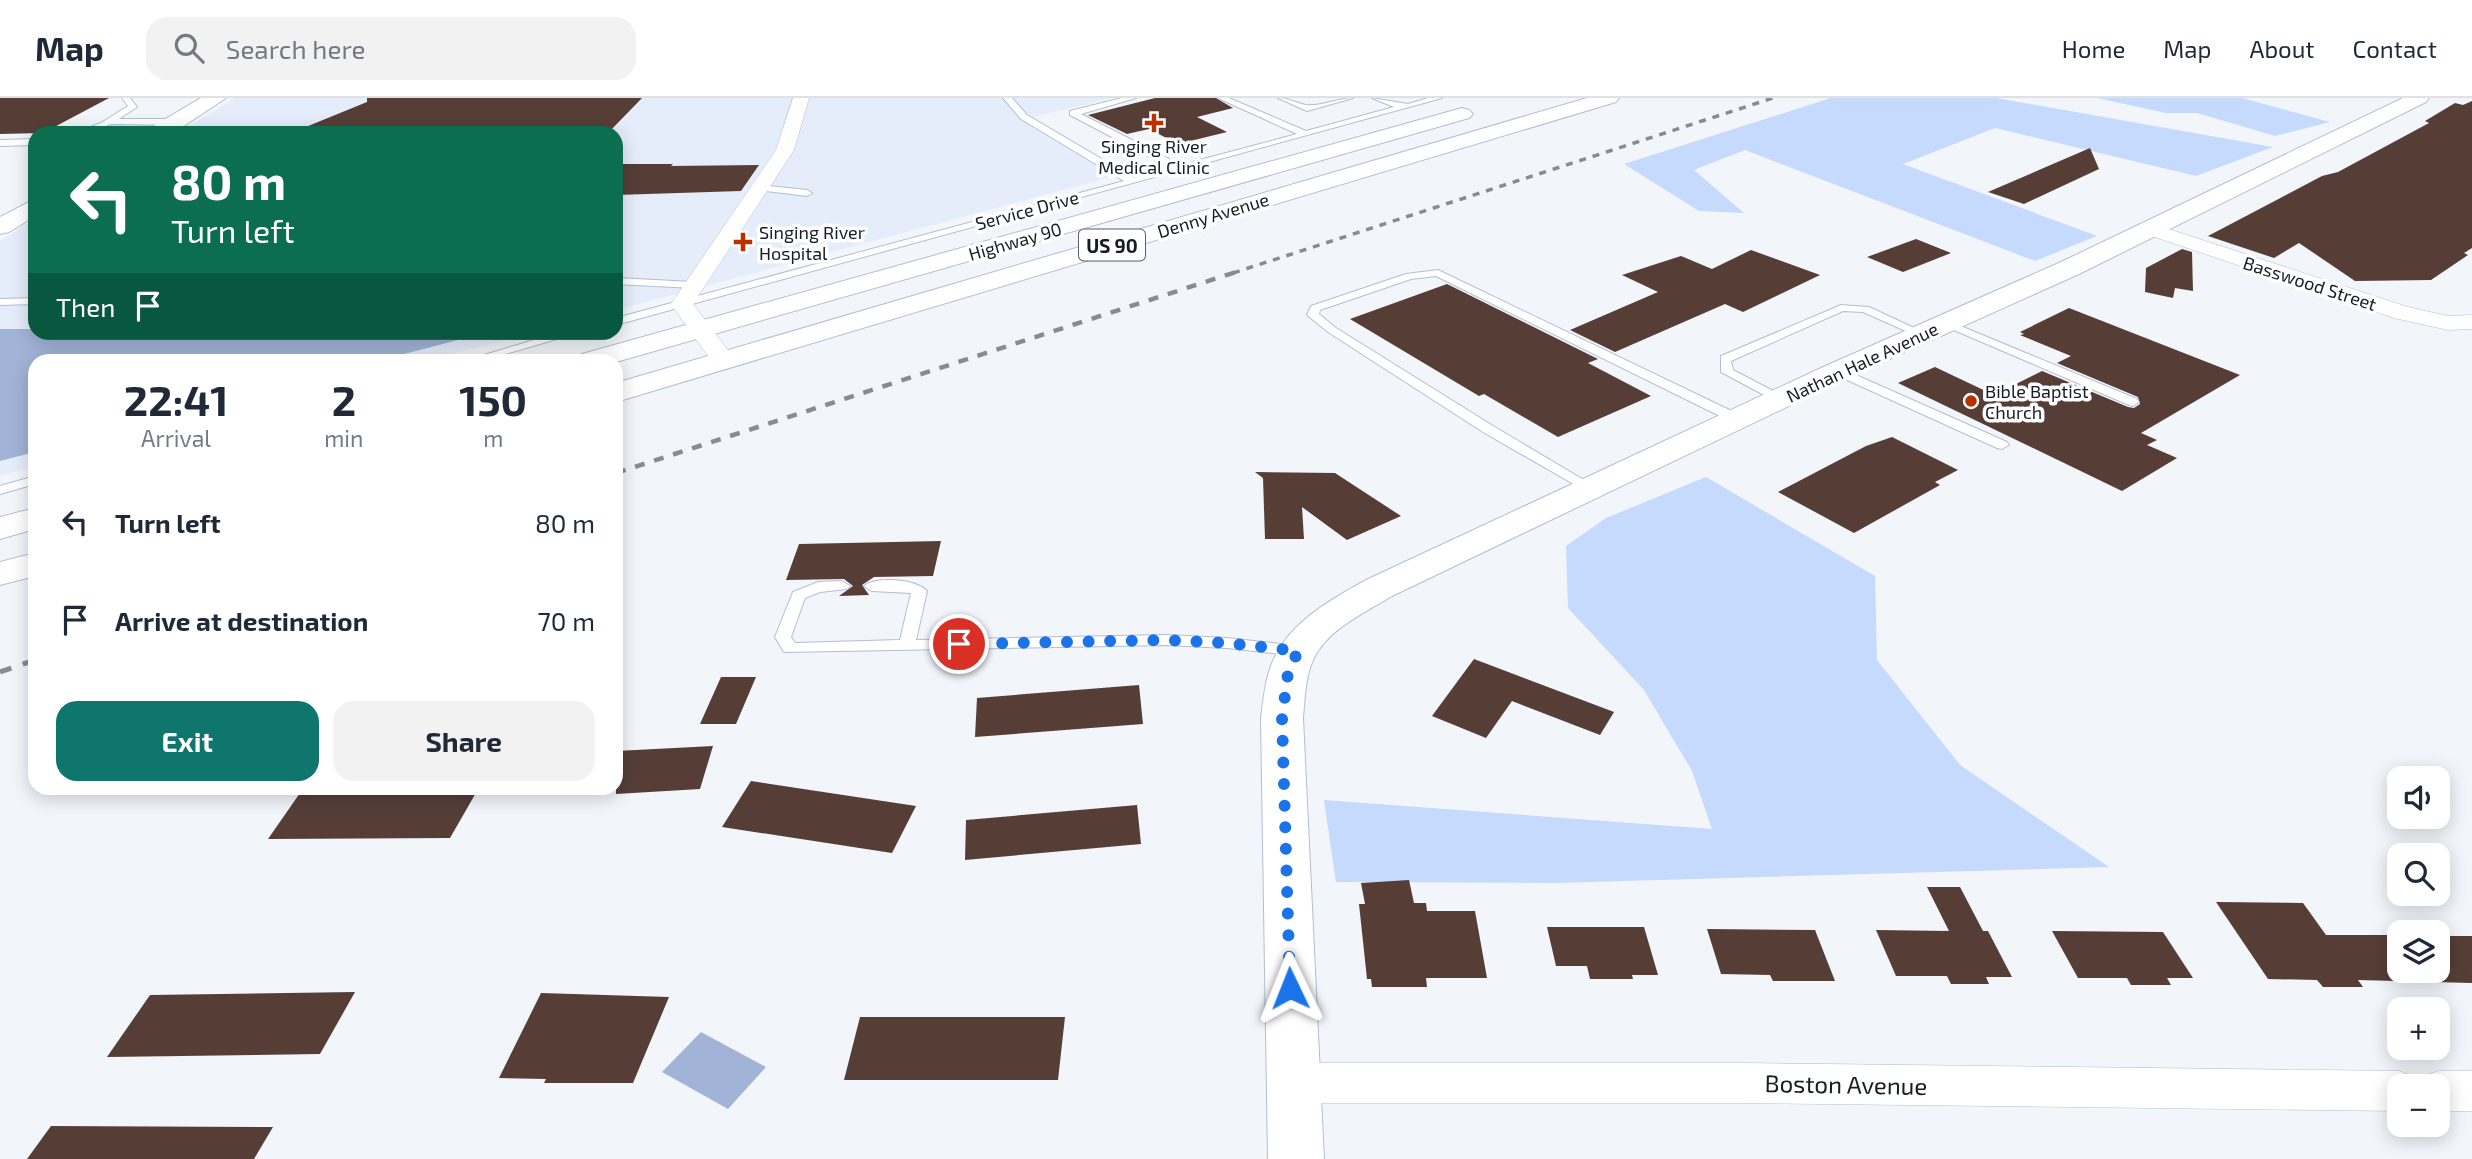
<!DOCTYPE html>
<meta charset="utf-8">
<style>
body{margin:0;font-family:"Exo 2",sans-serif;background:#f2f2f3;color:#1f2937;height:100vh;display:flex;flex-direction:column;font-size:26px;white-space:nowrap}
*{box-sizing:border-box;margin:0}
p{font-size:23px;color:#747a83}
.icon{flex:none;width:38px;height:38px;fill:none;stroke:currentColor;stroke-width:2;stroke-linecap:round;stroke-linejoin:round}
.map{position:relative;flex:1;overflow:hidden}
.drawer{position:absolute;left:28px;top:256px;width:595px;height:441px;display:flex;flex-direction:column;background:#fff;border-radius:21px;box-shadow:0 4px 18px #0003}
.drawer>*{flex:none}
.banner{position:absolute;left:28px;top:28px;width:595px;height:214px;border-radius:21px;box-shadow:0 4px 18px #0003;background:#0b6e4f;color:#fff;overflow:hidden}
.fabs{position:absolute;left:2387px;top:668px;display:grid;gap:14px}
.fabs a{display:grid;place-items:center;width:63px;height:63px;border-radius:14px;background:#fff;box-shadow:0 4px 18px #0003;font-size:35px}
.pin{position:absolute;display:grid;place-items:center;width:60px;height:60px;color:#fff;margin:-30px;border:4px solid #fff;border-radius:50%;box-shadow:0 2px 7px #0007}
.me{position:absolute;width:77px;margin:-38px;rotate:358deg;stroke-linejoin:round;filter:drop-shadow(0 0 5px #0008)}
.turn{display:flex;align-items:center;gap:24px;height:147px;padding:0 28px;font-size:32px}
.turn .icon{width:91px;height:91px;stroke-width:2.5}
.turn b{display:block;font-size:49px;line-height:60px}
.then{display:flex;align-items:center;height:66px;padding:0 28px;background:#0003;gap:14px;font-size:26px}
.eta{display:flex;justify-content:space-evenly;align-items:center;height:119px;text-align:center}
.eta b{font-size:42px;font-weight:700;line-height:49px}
.cta{display:flex;gap:14px;margin-top:auto;padding:14px 28px}
.cta a{flex:1;height:80px;border-radius:21px;background:#0f766e;color:#fff;font-size:28px;font-weight:700;line-height:80px;text-align:center}
.cta a+a{background:#f2f2f3;color:#1f2937}
ul{padding:0;list-style:none}
li{display:flex;align-items:center;gap:21px;height:98px;padding:0 28px}
li div{flex:1}
li b{display:block;font-size:26px}
li em{font-style:normal}
header{display:flex;align-items:center;gap:42px;box-sizing:border-box;height:98px;padding:0 35px;background:#fff;border-bottom:2px solid #e0e1e3}
header strong{font-size:33px}
nav{display:flex;gap:38px;margin-inline-start:auto;font-size:24px}
.search{width:490px;height:63px;background:#f2f2f3;display:flex;align-items:center;gap:18px;box-sizing:border-box;padding:0 24px;border-radius:21px;color:#747a83;font-size:26px}
.map>svg:first-child{display:block}
.built{fill:#e6edfa}
.green{fill:#c6dafe}
.water{fill:#a1b4d8}
.building{fill:#563e37}
.lines{fill:none;stroke-linecap:round;stroke-linejoin:round}
.service-casing{stroke:#b1bed6;stroke-width:2}
.minor-casing{stroke:#b1bed6;stroke-width:1}
.tertiary-casing{stroke:#b1bed6;stroke-width:2}
.primary-casing{stroke:#b1bed6;stroke-width:2}
.service{fill:#fff;fill-rule:evenodd}
.minor{fill:#fff;fill-rule:evenodd}
.tertiary{fill:#fff;fill-rule:evenodd}
.primary{fill:#fff;fill-rule:evenodd}
.rail-far2{stroke:#878b92;stroke-width:3.5;stroke-dasharray:7 7;stroke-linecap:butt}
.rail-far1{stroke:#878b92;stroke-width:4.5;stroke-dasharray:10 10;stroke-linecap:butt}
.rail{stroke:#878b92;stroke-width:5;stroke-dasharray:12 12;stroke-linecap:butt}
.route{stroke:#1a73e8;stroke-width:12;stroke-dasharray:0 21.6}
.poi-dot{fill:#ba3100;stroke:#fff;stroke-width:2.5}
.labels{text-anchor:middle;dominant-baseline:central;stroke-width:7;stroke-linejoin:round;paint-order:stroke}
.far-poi-label{font-size:18px;fill:#171b24;stroke:#fff;text-anchor:start}
.far-street-label{font-size:18px;fill:#171b24;stroke:#fff}
.shield{fill:#fff;stroke:#5d5f66;stroke-width:2}
.shield-label{font-size:19px;font-weight:bold;fill:#171b24}
.near-street-label{font-size:24px;fill:#171b24;stroke:#fff}
</style>
<header>
<strong>Map</strong>
<div class="search"><svg class="icon" aria-label="search" viewBox="0 0 24 24"><circle cx="10" cy="10" r="6"/><path d="M15 15l6 6"/></svg>Search here</div>
<nav><a>Home</a><a>Map</a><a>About</a><a>Contact</a></nav>
</header>
<div class="map">
<svg width="2472" height="1061" viewBox="0 0 2472 1061">
<rect width="100%" height="100%" fill="#f2f5fa"/>
<!-- built -->
<path class="built" d="M235,0h877l-79,19 93,56 -510,137v-177h-438z
M35,121v113l498,1 -104,27h-394v106l-35,10v-235z"/>
<!-- green -->
<path class="green" d="M1831,0h165l277,49 -77,29 -201,-48 -92,36 194,72 -62,25 -290,-111 -51,20 50,43 -45,-2 -75,-47z
M2097,0h145l88,24 -55,14 -78,-23h-31z
M1706,379l169,99 2,84 83,105 149,102 -555,16 -218,-1 -12,-82 388,29 -20,-58 -48,-81 -76,-82 -2,-62 40,-28z"/>
<!-- water -->
<path class="water" d="M0,231h35v3l450,1 -104,27h-346v92l-35,9z
M701,934l65,35 -38,42 -66,-37z"/>
<!-- building -->
<path class="building" d="M0,0h109l-66,35 -43,1z
M367,0h275l-34,35h-317l76,-31z
M1155,0h61l17,10 -36,9 30,15 -49,12 -29,-15 -22,5 -39,-19z
M2472,3v147l-8,5 4,2 -37,25 -76,1 -56,-38 -25,15 -66,-22 114,-60 16,-4 91,-49 -4,-2 30,-18 8,2z
M2090,50l9,21 -75,35 -36,-12z
M616,66h57l-2,2 88,-1 -18,26 -125,4z
M1916,141l35,14 -48,19 -36,-15z
M2182,151l10,3 1,39 -18,-3 -2,10 -28,-6 1,-24z
M1751,152l69,25 -77,37 -18,-8 -110,48 -45,-22 88,-38 -36,-17 59,-19 31,13z
M1447,186l151,75 -10,4 63,33 -93,41 -74,-43 -5,2 -129,-77z
M2069,210l171,67 -99,58 16,7 -10,5 30,13 -55,33 -224,-108 37,-16 59,28 48,-24 86,36 6,1 6,-4 -2,-7 -81,-34 14,-7 -51,-21 4,-1 -4,-2z
M1892,339l66,33 -23,12 5,3 -86,48 -76,-41 88,-46z
M1255,374l80,1 66,43 -54,24 -45,-33 2,32h-39l-2,-61z
M941,443l-8,35 -59,1 -12,8 7,10 -30,1 14,-10 -9,-7 -58,1 13,-36z
M1474,561l140,53 -14,23 -88,-34 -26,37 -54,-22z
M721,579h35l-20,47h-36z
M1139,587l4,39 -168,13 2,-39z
M713,648l-13,43 -84,5v-43z
M751,683l165,25 -24,47 -170,-26z
M477,693l-27,47 -182,1 32,-46z
M1137,707l4,39 -176,16 1,-40z
M1409,782l5,23h12l1,8h48l12,67h-61l1,9h-55l-1,-8h-4l-8,-75h6l-4,-21z
M1927,789h33l23,44h5l24,46h-26l3,7h-38l-4,-8h-51l-20,-46 73,1z
M2216,804l87,1 23,32h73v36h39v-35h34v47l-114,-3 5,7h-40l-6,-7 -49,-1z
M1547,829h97l14,48h-26l1,4h-43l-3,-13h-31z
M1707,831l108,1 20,51h-62l-3,-6 -49,-1z
M2052,833l111,1 30,46h-26l4,7h-40l-4,-7h-49z
M355,894l-35,62 -213,3 43,-62z
M541,895l128,4 -36,86h-89l2,-4 -47,-1z
M860,919h205l-7,63h-214z
M51,1028l222,1 -19,32h-227z"/>
<g class="lines">
<!-- service casing -->
<g class="service-casing">
<path id="service" d="M122,0h8l7,9 -18,12h57l4,3 -4,3 -65,-1 -23,9h-13l26,-10 27,-17z
M1003,0h9l15,17 107,63 37,-10 -101,-53v-4l52,-13h14l-55,16 100,51 116,-31 -79,-36h11l77,33 88,-24 -22,-9 36,6 20,-6h14l-826,227v-7l508,-137 -103,-62z
M1278,0c11,0 18,5 28,7 12,2 33,-7 47,-7l-46,13z
M35,41v6l-35,1v-6z
M760,87l47,5 5,3 -5,3 -50,-6 -2,-2z
M1438,172l304,146 1,3 -6,4 -5,-1 -296,-146 -25,3 -91,31 -1,4 17,14 157,98 101,60 2,3 -2,3 -5,1 -106,-61 -155,-100 -21,-17 4,-9 95,-32z
M616,180l77,4 5,3 -5,3 -77,-4z
M35,200v6l-35,1v-6z
M1841,207l28,2 58,27 -2,2h-8l-54,-24 -20,-1 -112,50 2,9 50,26 2,3 -6,4 -58,-31v-16z
M1946,222l191,79 2,3 -6,4 -4,-1 -187,-80 -2,-2z
M561,234h20l-96,28h-18z
M1838,269l169,75 2,3 -7,4 -5,-1 -163,-74v-6z
M35,378v8l-35,10v-8z
M842,483l8,5 -3,3 -27,3 -15,6 -14,39 4,6 105,-3 11,-47 -39,-2 -8,-5c12,-10 52,-7 63,5l-11,49 250,-5 61,3 71,8 8,5 -8,5 -71,-8 -61,-3 -382,7 -9,-15 18,-45 25,-10z"/>
</g>
<!-- minor casing -->
<g class="minor-casing">
<path id="minor" d="M793,0h16l-15,52 -101,154 43,57 -3,5 -9,2 -9,-2 -44,-62 105,-154z
M2150,125l258,84 40,9 24,-1v14l-24,1 -54,-12 -251,-85 -3,-4 3,-4z
M1293,965h450l656,8 16,6 3,8 4,-8 16,-6h34v40h-34v-24h-39v24l-656,-8h-450l-16,-6 -6,-14 6,-14z"/>
</g>
<!-- tertiary casing -->
<g class="tertiary-casing">
<path id="tertiary" d="M201,0h25l-53,35h-26l3,-5z
M2403,0h26l-3,4 -347,172 -236,106 -451,216c-26,16 -64,33 -78,62 -9,18 -9,40 -11,60l21,441h-56l-7,-441c2,-14 3,-29 7,-43 13,-48 57,-72 98,-95l455,-212 240,-106z
M35,101v17l-26,16 -9,2v-17z"/>
</g>
<!-- primary casing -->
<g class="primary-casing">
<path id="primary" d="M1587,0h32l-3,4 -1000,300v-19z
M1462,10l7,2 4,4 -4,4 -853,244 -39,-2 5,-6z
M35,410v21l-35,10v-22z
M35,455v23l-35,9v-23z"/>
</g>
<!-- service -->
<use href="#service" class="service"/>
<!-- minor -->
<use href="#minor" class="minor"/>
<!-- tertiary -->
<use href="#tertiary" class="tertiary"/>
<!-- primary -->
<use href="#primary" class="primary"/>
<!-- rail-far2 -->
<path class="rail-far2" d="M1233,175l540,-175"/>
<!-- rail-far1 -->
<path class="rail-far1" d="M616,375l623,-202"/>
<!-- rail -->
<path class="rail" d="M0,574l35,-12"/>
</g>
<g class="lines">
<!-- route -->
<path class="route" d="M959,546l207,-4 61,3 71,8 -10,22 -6,45 8,270"/>
</g>
<!-- markers -->
<g class="poi-dot">
<path d="M1150.5 14.5h7v7h7v7h-7v7h-7v-7h-7v-7h7z"/>
<path d="M739.5 133.5h7v7h7v7h-7v7h-7v-7h-7v-7h7z"/>
<circle cx="1971" cy="303" r="7"/>
</g>
<g class="labels">
<!-- far-poi labels -->
<g class="far-poi-label">
<text x="1154" y="48" text-anchor="middle">Singing River<tspan x="1154" dy="21">Medical Clinic</tspan></text>
<text x="759" y="134">Singing River<tspan x="759" dy="21">Hospital</tspan></text>
<text x="1985" y="293">Bible Baptist<tspan x="1985" dy="21">Church</tspan></text>
</g>
<!-- far-street labels -->
<g class="far-street-label">
<text transform="translate(1027 112) rotate(-15)">Service Drive</text>
<text transform="translate(1213 117) rotate(-17)">Denny Avenue</text>
<text transform="translate(1015 143) rotate(-16)">Highway 90</text>
<text transform="translate(2310 185) rotate(18)">Basswood Street</text>
<text transform="translate(1862 264) rotate(-25)">Nathan Hale Avenue</text>
</g>
<!-- shield labels -->
<rect class="shield" x="1079" y="131.5" width="66" height="31" rx="5"/>
<g class="shield-label">
<text x="1112" y="147">US 90</text>
</g>
<!-- near-street labels -->
<g class="near-street-label">
<text transform="translate(1846 986) rotate(1)">Boston Avenue</text>
</g>
</g>
</svg>
<div class="fabs">
<a><svg class="icon" aria-label="sound" viewBox="0 0 24 24"><path d="M4 9h4l5-4v14l-5-4H4zM17 9q2 3 0 6"/></svg></a>
<a><svg class="icon" aria-label="search" viewBox="0 0 24 24"><circle cx="10" cy="10" r="6"/><path d="M15 15l6 6"/></svg></a>
<a><svg class="icon" aria-label="layers" viewBox="0 0 24 24"><path d="M12 4l9 5-9 5-9-5zM3 14l9 5 9-5"/></svg></a>
<a>+</a>
<a>−</a>
</div>
<div class="pin" style="left:959px;top:546px;background:#d93025"><svg class="icon" aria-label="arrive" viewBox="0 0 24 24"><path d="M6 21V4h12l-3 4 3 4H6"/></svg></div>
<svg class="me" style="left:1290px;top:890px" viewBox="-20 -20 40 40"><path d="M0-17L14 15 0 8-14 15z" fill="#1a73e8" stroke="#fff" stroke-width="4"/></svg>
<div class="banner">
<div class="turn"><svg class="icon" aria-label="left" viewBox="0 0 24 24"><path d="M17 20v-9H6M10 6l-5 5 5 5"/></svg><div><b>80 m</b>Turn left</div></div>
<div class="then">Then<svg class="icon" aria-label="arrive" viewBox="0 0 24 24"><path d="M6 21V4h12l-3 4 3 4H6"/></svg></div>
</div>
<section class="drawer">
<div class="eta">
<div><b>22:41</b><p>Arrival</p></div>
<div><b>2</b><p>min</p></div>
<div><b>150</b><p>m</p></div>
</div>
<ul>
<li><svg class="icon" aria-label="left" viewBox="0 0 24 24"><path d="M17 20v-9H6M10 6l-5 5 5 5"/></svg><div><b>Turn left</b></div><em>80 m</em></li>
<li><svg class="icon" aria-label="arrive" viewBox="0 0 24 24"><path d="M6 21V4h12l-3 4 3 4H6"/></svg><div><b>Arrive at destination</b></div><em>70 m</em></li>
</ul>
<div class="cta"><a>Exit</a><a>Share</a></div>
</section>
</div>
